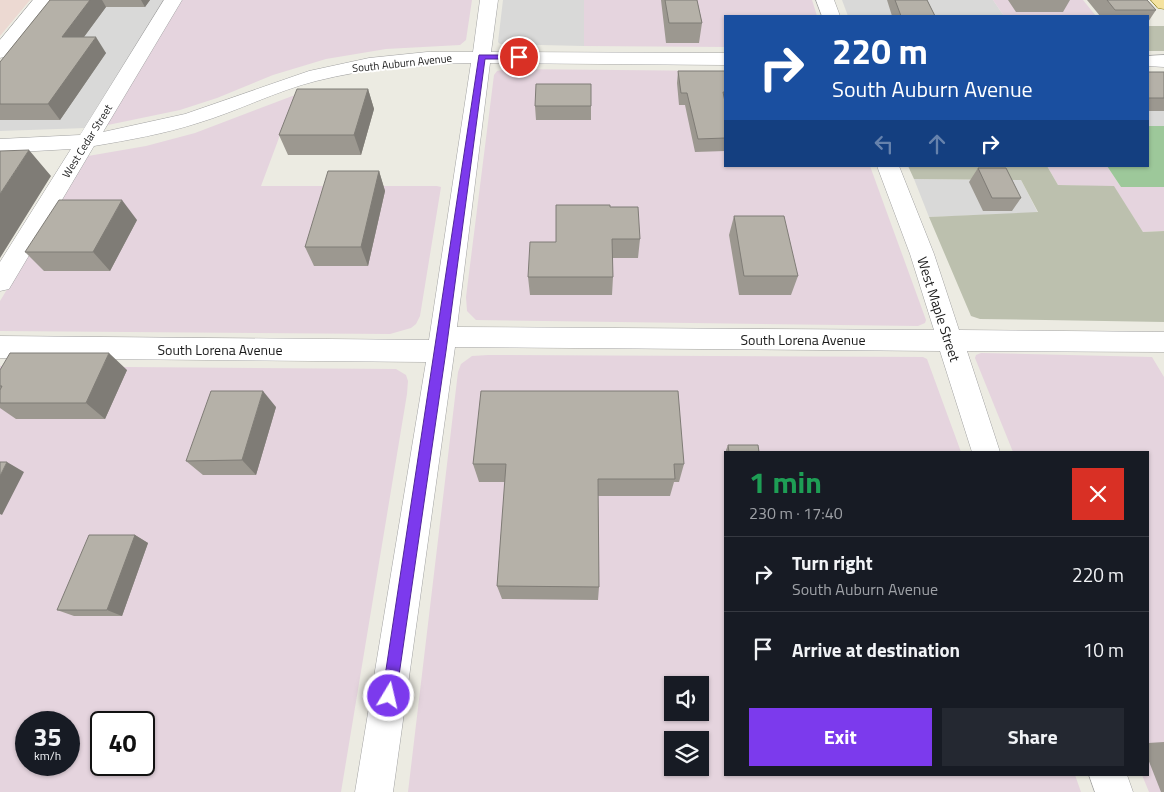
<!DOCTYPE html>
<meta charset="utf-8">
<style>
body{margin:0;font-family:"Titillium Web",sans-serif;background:#242831;color:#f1f3f6;height:100vh;display:flex;flex-direction:column;font-size:19px;white-space:nowrap}
*{box-sizing:border-box;margin:0}
p{font-size:16px;color:#9ea1a6}
.icon{flex:none;width:28px;height:28px;fill:none;stroke:currentColor;stroke-width:2;stroke-linecap:round;stroke-linejoin:round}
.map{position:relative;flex:1;overflow:hidden}
.sheet{position:absolute;left:724px;top:451px;width:425px;height:325px;display:flex;flex-direction:column;background:#171b24;border-radius:0px;box-shadow:0 1px 4px #0004}
.sheet>*{flex:none}
.hud{position:absolute;left:724px;top:15px;width:425px;height:152px;border-radius:0px;box-shadow:0 1px 4px #0004;background:#1a4fa0;color:#fff;overflow:hidden}
.buttons{position:absolute;left:664px;top:676px;display:grid;gap:10px}
.buttons a{display:grid;place-items:center;width:45px;height:45px;border-radius:0px;background:#171b24;box-shadow:0 1px 4px #0004;font-size:25px}
.speed{position:absolute;left:15px;top:711px;display:flex;gap:10px;font-size:25px;font-weight:700;text-align:center}
.speed>*{display:grid;place-content:center;width:65px;height:65px;border-radius:50%;background:#171b24;box-shadow:0 1px 4px #0004;line-height:1}
.speed small{font-size:12px;font-weight:400}
.speed .limit{border:2px solid #111;border-radius:8px;background:#fff;color:#111}
.pin{position:absolute;display:grid;place-items:center;width:42px;height:42px;color:#fff;margin:-21px;border:2px solid #fff;border-radius:50%;box-shadow:0 1px 5px #0007}
.me{position:absolute;width:55px;margin:-28px;rotate:9deg;stroke-linejoin:round;filter:drop-shadow(0 0 4px #0008)}
.turn{display:flex;align-items:center;gap:18px;height:105px;padding:0 25px;font-size:22px}
.turn .icon{width:65px;height:65px;stroke-width:2.5}
.turn b{display:block;font-size:35px;line-height:42px}
.lanes{display:flex;align-items:center;height:48px;padding:0 25px;background:#0003;justify-content:center;gap:25px;direction:ltr}
.lanes .off{opacity:.35}
.round{display:grid;place-items:center;flex:none;width:52px;height:52px;border-radius:0px;background:#242831}
.head{display:flex;align-items:center;justify-content:space-between;height:85px;padding:0 25px}
h1{font-size:30px;font-weight:700;line-height:38px;color:#1e9e55}
.cta{display:flex;gap:10px;margin-top:auto;padding:10px 25px}
.cta a{flex:1;height:58px;border-radius:0px;background:#7c3aed;color:#fff;font-size:20px;font-weight:700;line-height:58px;text-align:center}
.cta a+a{background:#242831;color:#f1f3f6}
ul{padding:0;list-style:none}
li{display:flex;align-items:center;gap:15px;height:75px;padding:0 25px;border-top:1px solid #363941}
li div{flex:1}
li b{display:block;font-size:19px}
li em{font-style:normal}
.map>svg:first-child{display:block}
.residential{fill:#d9d9d8}
.commercial{fill:#ecd9d2}
.industrial{fill:#e5d4de;fill-rule:evenodd}
.construction{fill:#bcc0ae}
.forest{fill:#9dc89a}
.lines{fill:none;stroke-linecap:round;stroke-linejoin:round}
.minor-casing{stroke:#a2a2a2;stroke-width:1}
.major-casing{stroke:#877a0c;stroke-width:1}
.minor{fill:#fff;fill-rule:evenodd}
.major{fill:#f4e29f;fill-rule:evenodd}
.wall{fill:#9c9890}
.shaded-wall{fill:#7f7c76}
.building{fill:#b5b1a8;stroke:#7f7c76}
.route{fill:#7c3aed;stroke:#51269a}
.labels{text-anchor:middle;dominant-baseline:central;stroke-width:4;stroke-linejoin:round;paint-order:stroke}
.far-street-label{font-size:11px;fill:#1b1b1b;stroke:#fff}
.street-label{font-size:14px;fill:#1b1b1b;stroke:#fff}
</style>
<div class="map">
<svg width="1164" height="792" viewBox="0 0 1164 792">
<rect width="100%" height="100%" fill="#ecebe2"/>
<!-- residential -->
<path class="residential" d="M57,0h110l-81,128 -86,3v-59z
M503,0h81v46l-84,-2 -2,-2z
M842,0h151l11,16h-156z
M1148,74l16,12v40h-16z
M914,179l107,1 17,33 -109,4z"/>
<!-- commercial -->
<path class="commercial" d="M0,0h30l-30,36z"/>
<!-- industrial -->
<path class="industrial" d="M181,0h291l-6,40 -6,5 -74,4 -60,10 -53,16 -56,23 -37,12 -77,16z
M584,0h228l5,16h-92v31l-141,-1z
M993,0h90l13,16h-92z
M507,69l218,2v95h145l56,154 -1,3 -7,3 -442,-6 -9,-9 -1,-14 28,-222 3,-4z
M295,95l-34,91h176l4,1 -21,129 -4,8 -5,4 -21,6 -390,-3v-30l88,-145 58,-10 49,-13z
M1047,166h60l14,21h43v44l-21,1 -29,-45 -56,-2z
M981,353l171,4 12,20v415h-15l-7,-17h6v-323h-135l-38,-94 1,-3z
M488,355l435,2 4,2 34,93h-236v323h350l6,17h-673l50,-420 3,-8 11,-8zM672,685h28v27h-28zM672,740h28v28h-28z
M0,366l396,3 10,6 2,6 -1,13 -66,398h-341zM26,722h43v43h-43zM101,722h43v43h-43z"/>
<!-- construction -->
<path class="construction" d="M1148,26h16v25h-16z
M908,166h139l11,19 56,1 29,46 21,-1v91l-184,-3 -9,-3 -42,-99 109,-5 -17,-32 -107,-1z"/>
<!-- forest -->
<path class="forest" d="M1148,126h16v61h-43l-14,-21h41z"/>
<g class="lines">
<!-- minor casing -->
<g class="minor-casing">
<path id="minor" d="M33,0h18l-44,56 -7,2v-18z
M164,0h18l-79,132 82,-18 124,-43 60,-13 58,-6h46l7,-52h18l-7,52 234,1v12l-235,-2 -33,264 477,3 -24,-76 -33,-88h22l35,88 25,76 205,2v20l-197,-1 33,101h-28l-32,-101 -485,-4 -62,445h-38l71,-430 -426,-4v-22l429,4 42,-277c-53,1 -103,5 -155,18 -40,10 -78,30 -118,42 -34,11 -69,17 -104,23l-85,143 -9,2v-29l71,-113 -71,4v-14l80,-4z
M816,0h18l6,16h-18z
M1164,55v12l-16,-1v-10z
M1089,775h38l6,17h-38z"/>
</g>
<!-- major casing -->
<g class="major-casing">
<path id="major" d="M1151,0h13v9l-6,-1z"/>
</g>
<!-- minor -->
<use href="#minor" class="minor"/>
<!-- major -->
<use href="#major" class="major"/>
</g>
<!-- wall -->
<path class="wall" d="M50,0h100l-5,7h-39l-22,30 22,16 -46,67h-60v-58z
M661,0h36l5,23 -3,20h-33z
M887,0h40l8,16h-43z
M1008,0h62l-7,12h-47z
M1087,0h60l9,10 -8,12v-6h-48z
M678,71h47v80l-30,1 -10,-47h-6l-2,-22z
M1148,72h16v39h-16z
M591,84v36h-55l-1,-14z
M368,89l6,20 -13,46h-73l-9,-20z
M978,168l43,30 -9,13h-29l-14,-29z
M379,171l6,20 -17,75h-54l-9,-19z
M610,207l30,32 -2,19h-26l1,19 -1,18h-82l-2,-18 28,-35z
M734,216l64,60 -7,19h-52l-10,-60z
M137,220l-27,51h-66l-19,-19z
M0,370h127l-22,49h-89l-16,-11z
M276,407l-20,68h-53l-17,-14z
M728,445l31,7h-33v-2z
M473,464h211l-5,18h-5l-4,14h-72l1,91 -1,13 -96,-1 -5,-13 8,-104h-26z
M135,535l13,8 -26,73h-48l-17,-6z
M1164,742v50h-3l-13,-33v-16z"/>
<!-- shaded-wall -->
<path class="shaded-wall" d="M90,0h12l4,7 -34,46 -10,-16z
M141,0h9l-5,7z
M96,37l10,16 -46,67 -12,-16z
M368,89l6,20 -13,46 -7,-20z
M29,150l22,26 -51,82v-64z
M379,171l6,20 -17,75 -7,-19z
M122,200l15,20 -27,51 -17,-19z
M109,353l18,17 -22,49 -19,-16z
M263,391l13,16 -20,68 -14,-15z
M7,462l17,10 -22,43 -2,-1v-38z
M135,535l13,8 -26,73 -15,-6z"/>
<!-- building -->
<path class="building" d="M50,0h40l-28,37h34l-48,67h-48v-42z
M665,0h32l5,23h-33z
M895,0h32l8,16h-34z
M1107,0h40l9,10h-41z
M678,71h47v21h-2l2,10v36l-27,1 -11,-46h-6z
M1148,72h16v26h-16z
M536,84h55v22h-56z
M297,89h71l-14,46h-75z
M29,150l-29,44v-43z
M978,168h28l15,30h-29z
M328,171h51l-18,76h-56z
M59,200h63l-29,52h-68z
M556,205h54v2h28l2,32h-28l1,38h-85l2,-35h26z
M734,216h50l14,60h-54z
M10,353h99l-23,50h-86v-13l2,-4h-2v-16z
M211,391h52l-21,69 -56,1z
M481,391h197l6,73h-10l1,15h-77l1,108 -102,-1 9,-122h-33z
M728,445h30l1,7h-30z
M0,462h7l-7,14z
M89,535h46l-28,75h-50z"/>
<!-- route -->
<path class="route" d="M479,55h40l4,2 -4,2h-34l-39,292 -50,345 -2,5 -5,2 -5,-2 -2,-5z"/>
<g class="labels">
<!-- far-street labels -->
<g class="far-street-label">
<text transform="translate(402 63) rotate(-6)">South Auburn Avenue</text>
<text transform="translate(87 141) rotate(-58)">West Cedar Street</text>
</g>
<!-- street labels -->
<g class="street-label">
<text transform="translate(939 309) rotate(72)">West Maple Street</text>
<text x="803" y="339">South Lorena Avenue</text>
<text x="220" y="349">South Lorena Avenue</text>
</g>
</g>
</svg>
<div class="buttons">
<a><svg class="icon" aria-label="sound" viewBox="0 0 24 24"><path d="M4 9h4l5-4v14l-5-4H4zM17 9q2 3 0 6"/></svg></a>
<a><svg class="icon" aria-label="layers" viewBox="0 0 24 24"><path d="M12 4l9 5-9 5-9-5zM3 14l9 5 9-5"/></svg></a>
</div>
<div class="speed"><div>35<small>km/h</small></div><div class="limit">40</div></div>
<div class="pin" style="left:519px;top:57px;background:#d93025"><svg class="icon" aria-label="arrive" viewBox="0 0 24 24"><path d="M6 21V4h12l-3 4 3 4H6"/></svg></div>
<svg class="me" style="left:389px;top:696px" viewBox="-20 -20 40 40"><circle r="17" fill="#7c3aed" stroke="#fff" stroke-width="3"/><path d="M0-11L8 9 0 5-8 9z" fill="#fff"/></svg>
<div class="hud">
<div class="turn"><svg class="icon" aria-label="right" viewBox="0 0 24 24"><path d="M7 20v-9h11M14 6l5 5-5 5"/></svg><div><b>220 m</b>South Auburn Avenue</div></div>
<div class="lanes"><svg class="icon off" aria-label="left" viewBox="0 0 24 24"><path d="M17 20v-9H6M10 6l-5 5 5 5"/></svg><svg class="icon off" aria-label="ahead" viewBox="0 0 24 24"><path d="M12 20V5M6 11l6-6 6 6"/></svg><svg class="icon" aria-label="right" viewBox="0 0 24 24"><path d="M7 20v-9h11M14 6l5 5-5 5"/></svg></div>
</div>
<section class="sheet">
<div class="head"><div><h1>1 min</h1><p>230 m · 17:40</p></div><a class="round" style="background:#d93025;color:#fff"><svg class="icon" aria-label="close" viewBox="0 0 24 24"><path d="M6 6l12 12M18 6L6 18"/></svg></a></div>
<ul>
<li><svg class="icon" aria-label="right" viewBox="0 0 24 24"><path d="M7 20v-9h11M14 6l5 5-5 5"/></svg><div><b>Turn right</b><p>South Auburn Avenue</p></div><em>220 m</em></li>
<li><svg class="icon" aria-label="arrive" viewBox="0 0 24 24"><path d="M6 21V4h12l-3 4 3 4H6"/></svg><div><b>Arrive at destination</b></div><em>10 m</em></li>
</ul>
<div class="cta"><a>Exit</a><a>Share</a></div>
</section>
</div>
